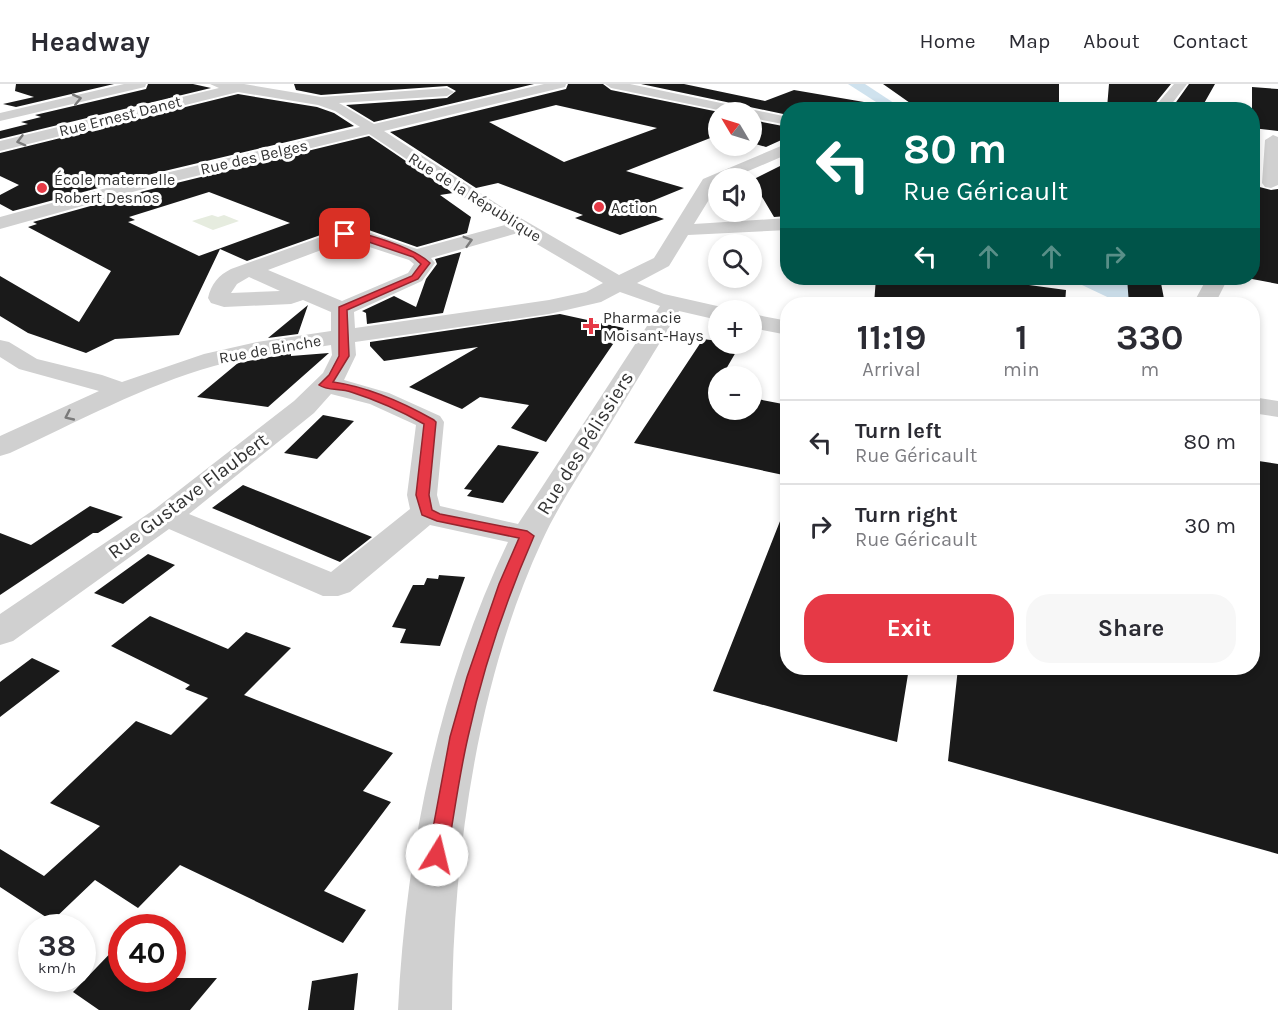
<!DOCTYPE html>
<meta charset="utf-8">
<style>
body{margin:0;font-family:Karla,sans-serif;background:#f7f7f7;color:#2b2b33;height:100vh;display:flex;flex-direction:column;font-size:22px;white-space:nowrap}
*{box-sizing:border-box;margin:0}
p{font-size:20px;color:#7c7c81}
.icon{flex:none;width:33px;height:33px;fill:none;stroke:currentColor;stroke-width:2;stroke-linecap:round;stroke-linejoin:round}
.map{position:relative;flex:1;overflow:hidden}
.sheet{position:absolute;left:780px;top:213px;width:480px;height:378px;display:flex;flex-direction:column;background:#fff;border-radius:24px;box-shadow:0 3px 9px #0003}
.sheet>*{flex:none}
.hud{position:absolute;left:780px;top:18px;width:480px;height:183px;border-radius:24px;box-shadow:0 3px 9px #0003;background:#00695c;color:#fff;overflow:hidden}
.needle{width:39px;rotate:308deg}
.fabs{position:absolute;left:708px;top:18px;display:grid;gap:12px}
.fabs a{display:grid;place-items:center;width:54px;height:54px;border-radius:50%;background:#fff;box-shadow:0 3px 9px #0003;font-size:30px}
.speed{position:absolute;left:18px;top:830px;display:flex;gap:12px;font-size:30px;font-weight:700;text-align:center}
.speed>*{display:grid;place-content:center;width:78px;height:78px;border-radius:50%;background:#fff;box-shadow:0 3px 9px #0003;line-height:1}
.speed small{font-size:15px;font-weight:400}
.speed .limit{border:9px solid #d22;background:#fff;color:#111}
.pin{position:absolute;display:grid;place-items:center;width:51px;height:51px;color:#fff;margin:-26px;border-radius:12px;box-shadow:0 3px 9px #0006}
.me{position:absolute;width:66px;margin:-33px;rotate:9deg;stroke-linejoin:round;filter:drop-shadow(0 0 4px #0008)}
.turn{display:flex;align-items:center;gap:21px;height:126px;padding:0 24px;font-size:27px}
.turn .icon{width:78px;height:78px;stroke-width:2.5}
.turn b{display:block;font-size:42px;line-height:51px}
.lanes{display:flex;align-items:center;height:57px;padding:0 24px;background:#0003;justify-content:center;gap:30px;direction:ltr}
.lanes .off{opacity:.35}
.eta{display:flex;justify-content:space-evenly;align-items:center;height:102px;text-align:center}
.eta b{font-size:36px;font-weight:700;line-height:42px}
.button{display:flex;gap:12px;margin-top:auto;padding:12px 24px}
.button a{flex:1;height:69px;border-radius:24px;background:#e63946;color:#fff;font-size:24px;font-weight:700;line-height:69px;text-align:center}
.button a+a{background:#f7f7f7;color:#2b2b33}
ul{padding:0;list-style:none}
li{display:flex;align-items:center;gap:18px;height:84px;padding:0 24px;border-top:2px solid #e1e1e2}
li div{flex:1}
li b{display:block;font-size:22px}
li em{font-style:normal}
header{display:flex;align-items:center;gap:36px;box-sizing:border-box;height:84px;padding:0 30px;background:#fff;border-bottom:2px solid #e1e1e2}
header strong{font-size:28px}
nav{display:flex;gap:33px;margin-inline-start:auto;font-size:21px}
.map>svg:first-child{display:block}
.green{fill:#e6ecdf}
.water{fill:#cfe2ee}
.lines{fill:none;stroke-linecap:round;stroke-linejoin:round}
.river{fill:#cfe2ee;fill-rule:evenodd}
.building{fill:#1a1a1a;fill-rule:evenodd}
.minor{fill:#d0d0d0;fill-rule:evenodd}
.oneway{stroke:#7a7a7a}
.route{fill:#e63946;stroke:#96252e;stroke-width:1.5}
.poi-dot{fill:#e63946;stroke:#fff;stroke-width:2}
.labels{text-anchor:middle;dominant-baseline:central;stroke-width:6;stroke-linejoin:round;paint-order:stroke}
.far-street-label{font-size:16px;fill:#333;stroke:#fff}
.far-poi-label{font-size:16px;fill:#333;stroke:#fff;text-anchor:start}
.street-label{font-size:20px;fill:#333;stroke:#fff}
</style>
<header>
<strong>Headway</strong>
<nav><a>Home</a><a>Map</a><a>About</a><a>Contact</a></nav>
</header>
<div class="map">
<svg width="1278" height="926" viewBox="0 0 1278 926">
<rect width="100%" height="100%" fill="#fff"/>
<!-- green -->
<path class="green" d="M212,131l6,2 6,-2 15,6 -26,9 -21,-9z"/>
<!-- water -->
<path class="water" d="M848,0h17l38,25h-16z"/>
<g class="lines">
<!-- river -->
<path class="river" d="M1077,194c27,-3 74,1 91,26h-46l-40,-19z"/>
</g>
<!-- building -->
<path class="building" d="M16,0h98l-98,23 -13,-3 31,-7 -19,-6z
M148,0h45l18,4 -211,51v-8l28,-7 -7,-2 20,-5 -6,-2 111,-26z
M294,0h240l-160,38 -28,-17 101,-7 9,-7 -9,-5 -126,9 -25,-5z
M568,0h35l8,6 108,22 -1,23 -92,36 58,17 -49,20 29,11 -44,16 -45,-17 8,-3 -85,-32 -22,5 -86,-56 176,-43zM556,21l101,23 -93,34 -75,-40z
M641,0h43l81,17 29,-11 70,12 -17,8h-59v5z
M883,0h176v20l-139,6z
M1109,0h62l-18,22 -46,2z
M1189,0h26l-13,23 -28,-2z
M1252,3l26,2v42l-26,-3z
M238,10l79,13 17,6 20,13 -219,52 -122,33 -13,-7v-9l19,-10 -19,-9v-23z
M752,36l36,7v10l-22,10 -14,-4z
M369,52l84,57 -13,2 31,22 -4,16 -50,14 -54,-19 -17,-2 -99,35 -27,-12 -41,86 -64,4 -29,14 -58,-20 -28,-17v-40l79,46 32,-51 -83,-44 9,-3 -4,-2 115,-32zM209,108l81,31 -91,33 -71,-34 7,-2 -6,-3z
M788,78v54l-14,1 -22,-37z
M1252,101l19,5 7,-1v95l-26,-5z
M461,168l-18,61 -76,11 -1,-11 -4,-2 32,-15 22,11 10,-28 11,-15 -2,-5z
M876,194h102l88,12 -1,14h-191z
M1127,194h33l5,26h-36z
M308,221l-10,29 -30,4z
M560,230l64,14 -78,114 -35,-14 18,-23 -49,-8 -18,12 -53,-22 69,-40 -94,14 -14,-15v-4z
M703,255l15,2v3l22,1 -18,31h-4v6l-5,9 5,1v18h34v-12l36,7v71l-154,-33z
M291,269v3l38,-3 -61,54 -71,-10 41,-34z
M323,331l31,6 -37,38 -33,-6z
M498,361l41,7 -36,51 -36,-7 5,-6 -8,-1z
M1252,376l26,4v390l-330,-93 10,-93h294z
M243,401l20,8 109,44 -32,25 -128,-54z
M90,422l33,11 -25,16h-5l-93,62v-62l31,12z
M786,422l2,162h121l-12,74 -184,-51z
M148,470l27,11 -52,39 -29,-11z
M439,491l26,2 -25,69 -40,-3 6,-14 -14,-2 21,-42h11l3,-7 11,1z
M150,532l78,33 18,-17 45,16 -47,47 149,58 -30,38 28,11 -67,89 42,19 -23,33 -163,-78 -42,43 -43,-28 -43,41 -52,-34v-38l44,27 56,-50 -50,-23 86,-82 35,14 37,-37 -23,-9 5,-4 -79,-39z
M32,574l28,13 -60,46v-35z
M122,857v37h95l-27,32h-91l-26,-18z
M358,889l-4,37h-46l4,-29z"/>
<g class="lines">
<!-- minor -->
<path class="minor" d="M124,0h22l-1,3 -145,34v-8z
M210,0h34l77,13 126,-9 7,4 -7,4 -108,7 35,21 170,-40h22l-1,3 -181,44 121,78 114,66 35,-17 49,-79 85,-36v11l-56,24h-14v7l-24,39 94,-6v12l-100,5 -19,31 -32,17 27,11 62,14 2,2h-10v10l-39,-9c-27,45 -55,90 -82,135 -19,31 -40,62 -55,95 -65,140 -89,315 -90,469h-54c8,-160 40,-322 110,-468l-78,-17 -80,67 -12,4h-15l-154,-67 -156,112 -13,4v-31l155,-105 139,-108 29,-28 9,-18 -1,-10c-39,6 -79,11 -117,21 -69,19 -139,57 -204,87l-10,3v-20l99,-45 -80,-22 -19,-12v-17l9,2 28,17 65,16 20,7 82,-28 53,-12 74,-11v-19l-28,-12 -12,4 -67,3 -13,-4 -3,-5c3,-14 11,-23 23,-29l115,-41 16,2 55,19 88,-24 -136,-91 -222,54 -147,41v-12l136,-37 224,-53 -25,-16 -17,-6 -80,-13 -238,59v-10l219,-53zM518,149l85,50 -17,9 -37,8 -194,28 -1,-16 68,-31 13,-18 -4,-5zM348,156l61,20 5,4 -6,9 -66,28 -74,-31zM249,193l31,14 -49,2 6,-9zM620,208l40,14 -142,218 -78,-18 -3,-11 7,-73 -4,-6 -51,-23 -45,-13 12,-25 -1,-13 194,-28 52,-12zM331,310l39,10 46,21 -9,70 3,14 -79,63 -142,-58 125,-101z
M605,0h25l158,33v8l-36,-7v-6h-24l-117,-24z
M1174,0h13l-20,26h-15z
M1273,51l5,2v48l-7,3 -6,-1 -3,-4 3,-43z
M1207,194h21l-13,26h-22z
M752,230l36,7v14l-36,-7z
M1252,313l26,4v16l-26,-4z"/>
</g>
<!-- one-way arrows -->
<defs><path id="oneway-chevron" d="M-2-3.5L2.5 0L-2 3.5" fill="none" stroke-width="1.6" stroke-linecap="round" stroke-linejoin="round" transform="scale(1.5)"/></defs>
<g class="oneway">
<use href="#oneway-chevron" transform="translate(77 15) rotate(-13)"/>
<use href="#oneway-chevron" transform="translate(21 57) rotate(165)"/>
<use href="#oneway-chevron" transform="translate(468 157) rotate(-16)"/>
<use href="#oneway-chevron" transform="translate(69 332) rotate(155)"/>
</g>
<!-- route -->
<path class="route" d="M343,148c19,-2 73,17 87,31l-12,16 -71,31 2,46 -16,26c35,5 71,21 101,38l2,2 -7,73 3,15 8,4 87,17 7,5c-28,64 -51,132 -66,201 -9,39 -14,79 -21,118l-3,6 -7,3 -7,-3 -2,-6 22,-118 17,-60 32,-93 20,-46 -82,-17 -15,-6 -6,-20 8,-71c-23,-13 -48,-24 -73,-32 -10,-4 -24,-1 -32,-7l10,-10 10,-19v-49l73,-31 9,-12 -8,-7 -59,-20 -11,-1z"/>
<!-- markers -->
<g class="poi-dot">
<circle cx="42" cy="104" r="6"/>
<circle cx="599" cy="123" r="6"/>
<path d="M588 233h6v6h6v6h-6v6h-6v-6h-6v-6h6z"/>
</g>
<g class="labels">
<!-- far-street labels -->
<g class="far-street-label">
<text transform="translate(120 32) rotate(-14)">Rue Ernest Danet</text>
<text transform="translate(254 73) rotate(-13)">Rue des Belges</text>
<text transform="translate(475 113) rotate(32)">Rue de la République</text>
<text transform="translate(270 265) rotate(-10)">Rue de Binche</text>
</g>
<!-- far-poi labels -->
<g class="far-poi-label">
<text x="54" y="95">École maternelle<tspan x="54" dy="18">Robert Desnos</tspan></text>
<text x="611" y="123">Action</text>
<text x="603" y="233">Pharmacie<tspan x="603" dy="18">Moisant-Hays</tspan></text>
</g>
<!-- street labels -->
<g class="street-label">
<text transform="translate(585 359) rotate(-58)">Rue des Pélissiers</text>
<text transform="translate(188 412) rotate(-37)">Rue Gustave Flaubert</text>
</g>
</g>
</svg>
<div class="fabs">
<a><svg class="needle" viewBox="-14 -14 28 28"><path d="M0-13l5 13h-10z" fill="#e53935"/><path d="M0 13l5-13h-10z" fill="#7c7c81"/></svg></a>
<a><svg class="icon" aria-label="sound" viewBox="0 0 24 24"><path d="M4 9h4l5-4v14l-5-4H4zM17 9q2 3 0 6"/></svg></a>
<a><svg class="icon" aria-label="search" viewBox="0 0 24 24"><circle cx="10" cy="10" r="6"/><path d="M15 15l6 6"/></svg></a>
<a>+</a>
<a>−</a>
</div>
<div class="speed"><div>38<small>km/h</small></div><div class="limit">40</div></div>
<div class="pin" style="left:345px;top:150px;background:#d93025"><svg class="icon" aria-label="arrive" viewBox="0 0 24 24"><path d="M6 21V4h12l-3 4 3 4H6"/></svg></div>
<svg class="me" style="left:437px;top:771px" viewBox="-20 -20 40 40"><circle r="19" fill="#fff"/><path d="M0-13L10 11 0 6-10 11z" fill="#e63946"/></svg>
<div class="hud">
<div class="turn"><svg class="icon" aria-label="left" viewBox="0 0 24 24"><path d="M17 20v-9H6M10 6l-5 5 5 5"/></svg><div><b>80 m</b>Rue Géricault</div></div>
<div class="lanes"><svg class="icon" aria-label="left" viewBox="0 0 24 24"><path d="M17 20v-9H6M10 6l-5 5 5 5"/></svg><svg class="icon off" aria-label="ahead" viewBox="0 0 24 24"><path d="M12 20V5M6 11l6-6 6 6"/></svg><svg class="icon off" aria-label="ahead" viewBox="0 0 24 24"><path d="M12 20V5M6 11l6-6 6 6"/></svg><svg class="icon off" aria-label="right" viewBox="0 0 24 24"><path d="M7 20v-9h11M14 6l5 5-5 5"/></svg></div>
</div>
<section class="sheet">
<div class="eta">
<div><b>11:19</b><p>Arrival</p></div>
<div><b>1</b><p>min</p></div>
<div><b>330</b><p>m</p></div>
</div>
<ul>
<li><svg class="icon" aria-label="left" viewBox="0 0 24 24"><path d="M17 20v-9H6M10 6l-5 5 5 5"/></svg><div><b>Turn left</b><p>Rue Géricault</p></div><em>80 m</em></li>
<li><svg class="icon" aria-label="right" viewBox="0 0 24 24"><path d="M7 20v-9h11M14 6l5 5-5 5"/></svg><div><b>Turn right</b><p>Rue Géricault</p></div><em>30 m</em></li>
</ul>
<div class="button"><a>Exit</a><a>Share</a></div>
</section>
</div>
